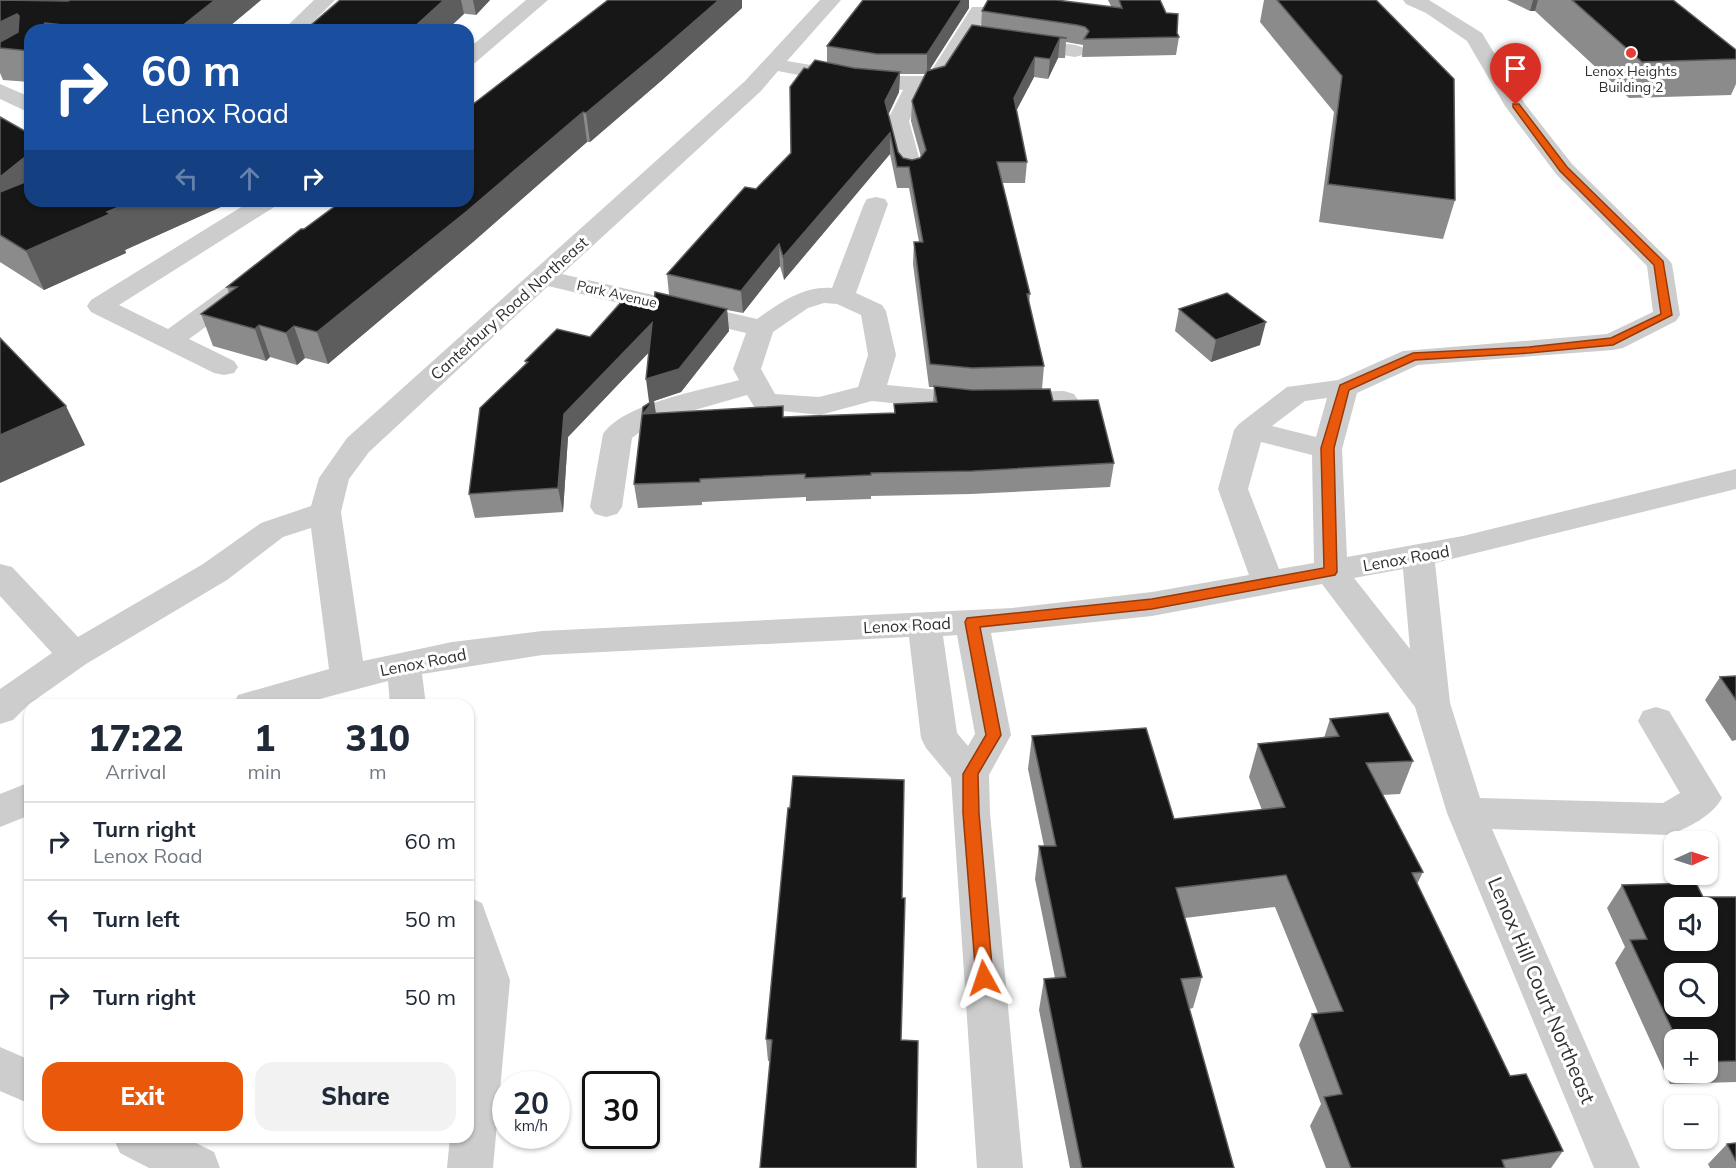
<!DOCTYPE html>
<meta charset="utf-8">
<style>
body{margin:0;font-family:Mulish,sans-serif;background:#f2f2f3;color:#1f2937;height:100vh;display:flex;flex-direction:column;font-size:22px;white-space:nowrap}
*{box-sizing:border-box;margin:0}
p{font-size:20px;color:#747a83}
.icon{flex:none;width:33px;height:33px;fill:none;stroke:currentColor;stroke-width:2;stroke-linecap:round;stroke-linejoin:round}
.map{position:relative;flex:1;overflow:hidden}
.panel{position:absolute;left:24px;top:699px;width:450px;height:444px;display:flex;flex-direction:column;background:#fff;border-radius:18px;box-shadow:0 2px 4px #0004}
.panel>*{flex:none}
.banner{position:absolute;left:24px;top:24px;width:450px;height:183px;border-radius:18px;box-shadow:0 2px 4px #0004;background:#1a4fa0;color:#fff;overflow:hidden}
.needle{width:39px;rotate:87deg}
.buttons{position:absolute;left:1664px;top:831px;display:grid;gap:12px}
.buttons a{display:grid;place-items:center;width:54px;height:54px;border-radius:12px;background:#fff;box-shadow:0 2px 4px #0004;font-size:30px}
.speed{position:absolute;left:492px;top:1071px;display:flex;gap:12px;font-size:30px;font-weight:700;text-align:center}
.speed>*{display:grid;place-content:center;width:78px;height:78px;border-radius:50%;background:#fff;box-shadow:0 2px 4px #0004;line-height:1}
.speed small{font-size:15px;font-weight:400}
.speed .limit{border:3px solid #111;border-radius:9px;background:#fff;color:#111}
.pin{position:absolute;display:grid;place-items:center;width:51px;height:51px;color:#fff;margin:-62px -26px;border-radius:50% 50% 50% 0;rotate:-45deg;box-shadow:0 0 6px #0007}
.pin .icon{rotate:45deg}
.me{position:absolute;width:66px;margin:-33px;rotate:355deg;stroke-linejoin:round;filter:drop-shadow(0 0 4px #0008)}
.turn{display:flex;align-items:center;gap:21px;height:126px;padding:0 18px;font-size:27px}
.turn .icon{width:78px;height:78px;stroke-width:2.5}
.turn b{display:block;font-size:42px;line-height:51px}
.lanes{display:flex;align-items:center;height:57px;padding:0 18px;background:#0003;justify-content:center;gap:30px;direction:ltr}
.lanes .off{opacity:.35}
.eta{display:flex;justify-content:space-evenly;align-items:center;height:102px;text-align:center}
.eta b{font-size:36px;font-weight:800;line-height:42px}
.button{display:flex;gap:12px;margin-top:auto;padding:12px 18px}
.button a{flex:1;height:69px;border-radius:18px;background:#ea580c;color:#fff;font-size:24px;font-weight:800;line-height:69px;text-align:center}
.button a+a{background:#f2f2f3;color:#1f2937}
ul{padding:0;list-style:none}
li{display:flex;align-items:center;gap:18px;height:78px;padding:0 18px;border-top:2px solid #e0e1e3}
li div{flex:1}
li b{display:block;font-size:22px}
li em{font-style:normal}
.map>svg:first-child{display:block}
.lines{fill:none;stroke-linecap:round;stroke-linejoin:round}
.minor{fill:#cdcdcd;fill-rule:evenodd}
.wall{fill:#8b8b8b;fill-rule:evenodd}
.shaded-wall{fill:#5d5d5d}
.building{fill:#171717;stroke:#5d5d5d;stroke-width:1.5;fill-rule:evenodd}
.route{fill:#ea580c;stroke:#983908;stroke-width:1.5}
.poi-dot{fill:#e53c35;stroke:#fff;stroke-width:2}
.labels{text-anchor:middle;dominant-baseline:central;stroke-width:6;stroke-linejoin:round;paint-order:stroke}
.far-poi-label{font-size:14px;fill:#303030;stroke:#fff}
.far-street-label{font-size:14px;fill:#303030;stroke:#fff}
.street-label{font-size:16px;fill:#303030;stroke:#fff}
.near-street-label{font-size:20px;fill:#303030;stroke:#fff}
</style>
<div class="map">
<svg width="1736" height="1168" viewBox="0 0 1736 1168">
<rect width="100%" height="100%" fill="#fff"/>
<g class="lines">
<!-- minor -->
<path class="minor" d="M314,0h21l-30,30h-22z
M526,0h22l-73,63 -7,2v-16z
M820,0h21l-54,61 90,15h51l44,-69h14l3,4 -47,74 -17,4 -16,32 14,51 -4,5 -8,2 -8,-2 -4,-5 -12,-51 16,-31 -48,-4 -77,-15 -17,20 -199,183 195,45c23,-16 46,-33 75,-31l32,-84 3,-5 9,-2 9,2 3,5 -32,89 26,12 4,6 10,44 -9,30 84,8 93,-2 10,3 4,6 -4,6 -10,3 -93,2 -99,-10 -52,14 -65,-7 -8,-13 -94,27 -21,16 -10,69 -5,7 -11,3 -11,-3 -5,-7 13,-73c21,-31 100,-44 136,-54l-6,-11 13,-36 -198,-47 -179,166 -20,27 -8,33 22,149 89,-19 90,-11 470,-23 140,-16 97,-17 -31,-86 16,-59 5,-6 48,-37 51,-7 65,-29 204,-17 46,-22 -6,-46 -91,-92 -51,-68 -38,-65 -41,-28 -20,-9 -3,-4h26l53,33 43,71 47,60 96,95 4,5 8,51 -4,6 -53,27 -10,2 -195,15 -61,28 -15,56 5,108 116,-21 273,-67v20l-301,74 15,140 30,95 183,5 17,-10 -42,-72 5,-10 13,-4 13,4 53,87c-10,18 -34,30 -53,37l-177,-6 148,339h-46l-147,-355 -32,-106 -93,-123 -170,32 -161,17 20,102 -22,40 1,38 33,355h-46l-26,-390 -25,-30 -5,-10 -12,-101 -367,18 -120,19 4,31h-36l-2,-24 -91,24h-64l5,-10 91,-26 -18,-141 -28,9 -56,43 -141,84 -58,41 -15,15 -13,4v-35l52,-36 -52,-57v-32l12,3 66,70 125,-73 58,-41 50,-17 8,-28 28,-40 398,-357zM824,303l13,1 24,11 7,40 -10,32 -39,10 -44,-3 -14,-25 12,-37 35,-24zM1327,398l-11,39 -44,-11 33,-25zM1261,442l51,13 2,108 -35,6 -31,-80zM1403,569l7,80 -56,-71zM957,635l18,99 -7,12 -11,-13 -14,-97z
M1022,37l53,8 7,2 3,4 -3,4 -7,2 -60,-10 -3,-4 3,-4z
M0,84l30,13v16l-30,-14z
M251,201h29l-4,5 -157,99 49,24 62,-45 9,-2 9,2 4,6 -4,6 -59,43 45,22 4,6 -4,6 -10,2 -10,-2 -123,-61 -4,-6 4,-6z
M30,782v33l-30,12v-33z
M468,897l14,6 28,77 -17,188h-46l3,-31h18z
M0,1047l30,13v44l-30,-13z
M113,1137h71l30,15 6,16h-71l-29,-15z"/>
</g>
<!-- wall -->
<path class="wall" d="M0,0h261l-36,30h-195v52l-27,-2 -3,-7z
M340,0h150l-14,15z
M1108,0h52l19,37 -3,18 -94,2 1,-12 -17,-3 -1,16h-7l-10,21 -14,-2 -18,34 11,51 -2,21h-23l28,111 -1,10 15,62 -2,23 11,12 61,62 -4,24 -139,7 -100,2v3l-65,2v-4l-104,5v3l-64,3 -4,-24 18,-82h-3v-50l-81,85 -5,75 -88,6 -6,-24 57,-130 -1,-3 65,-24 64,-31 15,-11 -2,-21 89,-85 35,-36 17,-84 19,-6v-17l142,-38 -40,62 16,-4 36,-40 1,-15 129,-5zM900,74h26l-14,27 -1,20 10,36 -1,1 -8,2 -9,-2 -5,-6 -10,-38 11,-22zM890,154l7,34h12l10,54h-5l-1,22 16,123h5l-1,15 -39,2v9l-111,4 -127,-4 -2,-12 27,-9 48,-61 -2,-21 16,3 37,-47 4,14z
M1264,0h112l79,200 -12,39 -124,-17 15,-110 -74,-90z
M1507,0h166l63,50v34l-5,11 -102,3 -94,-87h-5z
M742,8l-81,73 -71,61h-3l-114,100 -145,122 -23,-6 -8,7 -27,-8 -4,4 -53,-15 -12,-32 28,-21 -2,-6 77,-58 164,-28v-93z
M0,117l30,84h204l-109,49 1,3 -82,37 -44,-28z
M1179,309l81,36 -49,17 -36,-31z
M1736,676v64l-4,1 -27,-41 15,-23z
M1330,719l83,42 -13,33 -18,1 41,77 -6,12 93,192 53,75 -12,17h-225l-16,-42 11,-22 -22,-59 13,-31 6,-1 -43,-106 -90,11 17,59 -9,31 -4,1 45,159h-164l-31,-158 5,-31 11,-1 -20,-99 4,-33h5l-16,-77 4,-33 142,83 88,-9 -13,-33 9,-33 66,-6z
M1622,885l81,12h33v185l-66,2 -55,-121 10,-16 -18,-39zM1674,1040h33v32h-33z
M902,898l-1,142 -133,21 -2,-22z
M1736,1143v25h-26l-2,-4 19,-20z"/>
<!-- shaded-wall -->
<path class="shaded-wall" d="M215,0h46l-36,30h-48z
M444,0h17l3,14 -17,16h-36z
M473,0h17l-14,15z
M719,0h23v8l-81,73 -71,61 -4,-29z
M962,0h7v8l-42,66v-20z
M1533,0h5l-3,11h-5z
M17,14l12,31 -29,3v-26z
M1060,38l-2,20 -10,21 2,-20z
M1035,57l-1,20 -22,42 2,-21z
M900,72l-1,20 -14,30v-21z
M583,112l4,30 -114,100 -145,122 -11,-32z
M890,133v21l-106,126 -1,-23z
M30,153v48l-30,29v-53z
M133,201h101l-109,49 1,3 -82,37 -18,-39z
M779,244l1,22 -37,47 -2,-22z
M727,309l2,22 -48,61 -27,9 3,22 -14,-9 10,-13 -4,1 -3,-23z
M1266,322l-6,23 -49,17 5,-22z
M652,323l3,23 -87,91 -5,75 -5,-24 6,-74z
M259,325l11,32 -4,4 -11,-32z
M294,326l11,32 -8,7 -11,-32z
M66,406l19,39 -85,38v-48z"/>
<!-- building -->
<path class="building" d="M0,0l68,1 2,-1h145l-38,30h-65l-68,-7 13,7h-27v21l-30,-3v-6l18,-10 1,-16 -2,-2 -17,8z
M340,0h104l-33,30h-106z
M608,0h111l-61,53 -72,60 -3,-1 -117,100 -149,120 -23,-6 -8,7 -27,-8 -4,4 -54,-15 36,-27h-10l74,-58h3l38,-28h126v-93z
M863,0h99l-35,54h-50l-50,-8z
M988,0h68l66,8 -3,-8h41l6,13 12,1 -1,19 2,4 -95,2 5,-8 -4,-4 -8,-2 -95,-14z
M1277,0h99l78,79 1,121 -127,-16 14,-108z
M1572,0h101l63,50v9l-94,3z
M972,25l95,13h-7l-10,21 -15,-2 -21,41 13,64h-30l33,132h-3l17,72 -72,2 -42,-4 -16,-122h9l-14,-75h-12l-7,-34 -107,124 -4,-13 -38,47 -74,-17 78,-87 11,2 35,-36 -1,-66 14,-19 4,1 7,-9 39,8 46,4 -15,29 13,51 5,6 9,2 8,-2 6,-8 -14,-49 15,-30 18,-5z
M0,117l30,17v19l-30,24z
M30,180v21h103l-26,11 3,2 -84,37 -26,-16v-43z
M655,292l72,17 -48,60 -33,10 6,-56 -88,91 -6,74 -89,6 11,-86 48,-46 -3,-1 32,-32 33,8 33,-37 31,6z
M1227,293l39,29 -50,18 -37,-31z
M0,338l66,68 -66,29z
M934,386l38,4 78,-1 3,12 45,-1 16,63 -141,8 -102,2v2l-66,3v-4l-105,5v3l-66,2 9,-77 11,-7 -11,14 140,-8v11l112,-4 -1,-9 43,-2z
M1736,676v24l-16,-23z
M1388,713l25,48 -47,2 57,109 -11,1 98,203 16,-2 37,77 -61,9 3,8h-154l-27,-71 18,-3 -30,-80 31,-3 -57,-136 -110,13 26,89 -21,2 53,189h-152l-38,-189 22,-2 -27,-131h17l-24,-110 114,-8 28,91 111,-12 -27,-63 81,-8 -9,-17z
M793,776l111,4 -2,118h3l-4,142 17,1 -2,127h-156l12,-128 -6,-1 22,-231h2z
M1696,883l7,14h33v164l-29,1v-22h-30l-47,-100 17,-1 -25,-54zM1674,908h33v32h-33zM1674,974h33v32h-33z
M1736,1143v18l-9,-17z"/>
<!-- route -->
<path class="route" d="M1513,104h6l48,63 96,94 9,54 -59,30 -84,8 -114,7 -66,30 -15,58 3,124 -2,3 -183,34 -172,18 21,108 -23,39 1,39 14,165 -3,6 -6,2 -6,-2 -2,-6 -13,-165v-39l23,-39 -21,-113 2,-4 185,-19 172,-31 -3,-120 19,-63 73,-32 116,-6 82,-9 50,-24 -7,-49 -94,-94 -47,-64z"/>
<!-- markers -->
<circle class="poi-dot" cx="1631" cy="53" r="6"/>
<g class="labels">
<!-- far-poi labels -->
<g class="far-poi-label">
<text x="1631" y="71">Lenox Heights<tspan x="1631" dy="16">Building 2</tspan></text>
</g>
<!-- far-street labels -->
<g class="far-street-label">
<text transform="translate(617 294) rotate(13)">Park Avenue</text>
</g>
<!-- street labels -->
<g class="street-label">
<text transform="translate(509 308) rotate(-42)">Canterbury Road Northeast</text>
<text transform="translate(1406 558) rotate(-10)">Lenox Road</text>
<text transform="translate(907 625) rotate(-3)">Lenox Road</text>
<text transform="translate(423 662) rotate(-11)">Lenox Road</text>
</g>
<!-- near-street labels -->
<g class="near-street-label">
<text transform="translate(1542 990) rotate(67)">Lenox Hill Court Northeast</text>
</g>
</g>
</svg>
<div class="buttons">
<a><svg class="needle" viewBox="-14 -14 28 28"><path d="M0-13l5 13h-10z" fill="#e53935"/><path d="M0 13l5-13h-10z" fill="#747a83"/></svg></a>
<a><svg class="icon" aria-label="sound" viewBox="0 0 24 24"><path d="M4 9h4l5-4v14l-5-4H4zM17 9q2 3 0 6"/></svg></a>
<a><svg class="icon" aria-label="search" viewBox="0 0 24 24"><circle cx="10" cy="10" r="6"/><path d="M15 15l6 6"/></svg></a>
<a>+</a>
<a>−</a>
</div>
<div class="speed"><div>20<small>km/h</small></div><div class="limit">30</div></div>
<div class="pin" style="left:1516px;top:105px;background:#d93025"><svg class="icon" aria-label="arrive" viewBox="0 0 24 24"><path d="M6 21V4h12l-3 4 3 4H6"/></svg></div>
<svg class="me" style="left:984px;top:978px" viewBox="-20 -20 40 40"><path d="M0-17L14 15 0 8-14 15z" fill="#ea580c" stroke="#fff" stroke-width="4"/></svg>
<div class="banner">
<div class="turn"><svg class="icon" aria-label="right" viewBox="0 0 24 24"><path d="M7 20v-9h11M14 6l5 5-5 5"/></svg><div><b>60 m</b>Lenox Road</div></div>
<div class="lanes"><svg class="icon off" aria-label="left" viewBox="0 0 24 24"><path d="M17 20v-9H6M10 6l-5 5 5 5"/></svg><svg class="icon off" aria-label="ahead" viewBox="0 0 24 24"><path d="M12 20V5M6 11l6-6 6 6"/></svg><svg class="icon" aria-label="right" viewBox="0 0 24 24"><path d="M7 20v-9h11M14 6l5 5-5 5"/></svg></div>
</div>
<section class="panel">
<div class="eta">
<div><b>17:22</b><p>Arrival</p></div>
<div><b>1</b><p>min</p></div>
<div><b>310</b><p>m</p></div>
</div>
<ul>
<li><svg class="icon" aria-label="right" viewBox="0 0 24 24"><path d="M7 20v-9h11M14 6l5 5-5 5"/></svg><div><b>Turn right</b><p>Lenox Road</p></div><em>60 m</em></li>
<li><svg class="icon" aria-label="left" viewBox="0 0 24 24"><path d="M17 20v-9H6M10 6l-5 5 5 5"/></svg><div><b>Turn left</b></div><em>50 m</em></li>
<li><svg class="icon" aria-label="right" viewBox="0 0 24 24"><path d="M7 20v-9h11M14 6l5 5-5 5"/></svg><div><b>Turn right</b></div><em>50 m</em></li>
</ul>
<div class="button"><a>Exit</a><a>Share</a></div>
</section>
</div>
